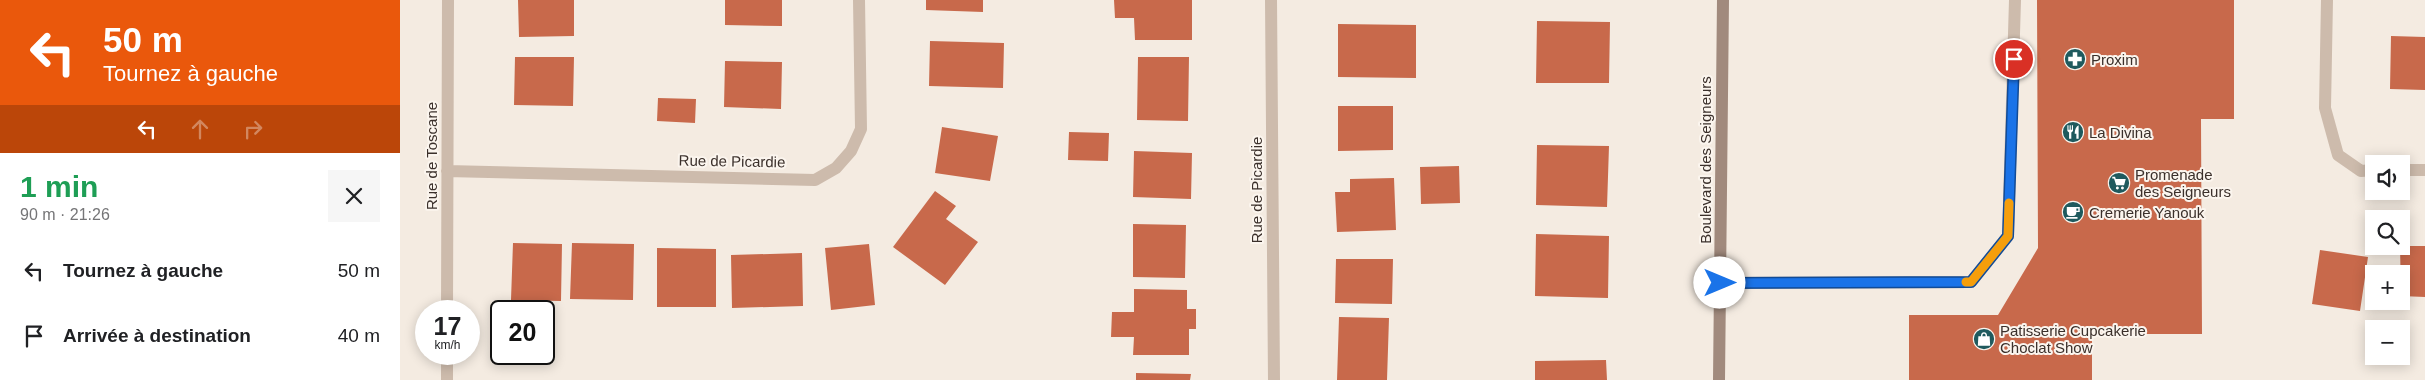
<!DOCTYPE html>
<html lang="fr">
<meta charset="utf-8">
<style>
body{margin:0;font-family:Arial,sans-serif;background:#f6f6f6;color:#202124;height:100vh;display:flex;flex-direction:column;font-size:19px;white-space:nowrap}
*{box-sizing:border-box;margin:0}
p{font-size:16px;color:#757577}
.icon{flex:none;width:28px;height:28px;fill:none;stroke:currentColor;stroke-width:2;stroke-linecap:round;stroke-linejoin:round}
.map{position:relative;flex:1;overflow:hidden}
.side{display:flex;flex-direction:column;background:#fff;width:400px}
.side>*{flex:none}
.guide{background:#ea580c;color:#fff;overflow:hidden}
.controls{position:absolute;left:1965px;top:155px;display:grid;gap:10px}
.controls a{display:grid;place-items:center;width:45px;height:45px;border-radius:0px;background:#fff;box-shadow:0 2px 12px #0003;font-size:25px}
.speed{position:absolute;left:15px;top:300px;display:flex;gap:10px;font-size:25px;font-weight:700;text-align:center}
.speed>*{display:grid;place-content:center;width:65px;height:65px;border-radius:50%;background:#fff;box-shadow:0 2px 12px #0003;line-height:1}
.speed small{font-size:12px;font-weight:400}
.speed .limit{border:2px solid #111;border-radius:8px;background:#fff;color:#111}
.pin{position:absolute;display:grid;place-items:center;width:42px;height:42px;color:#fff;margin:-21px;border:2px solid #fff;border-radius:50%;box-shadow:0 1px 5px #0007}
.me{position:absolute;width:55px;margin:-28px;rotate:90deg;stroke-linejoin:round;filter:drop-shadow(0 0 4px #0008)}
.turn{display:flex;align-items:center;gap:18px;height:105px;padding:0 20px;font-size:22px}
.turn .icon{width:65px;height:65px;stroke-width:2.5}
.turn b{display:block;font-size:35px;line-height:42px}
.lanes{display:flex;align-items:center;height:48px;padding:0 20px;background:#0003;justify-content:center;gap:25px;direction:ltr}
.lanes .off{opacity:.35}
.round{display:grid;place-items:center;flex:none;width:52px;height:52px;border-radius:0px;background:#f6f6f6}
.overview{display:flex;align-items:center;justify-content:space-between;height:85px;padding:0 20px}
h1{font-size:30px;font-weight:700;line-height:38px;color:#1e9e55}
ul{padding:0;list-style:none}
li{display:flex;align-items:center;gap:15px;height:65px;padding:0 20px}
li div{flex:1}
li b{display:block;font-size:19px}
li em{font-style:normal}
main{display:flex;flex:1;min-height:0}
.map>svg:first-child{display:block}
.building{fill:#c8694b}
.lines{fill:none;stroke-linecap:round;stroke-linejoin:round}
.lane{stroke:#cdbbac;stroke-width:12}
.street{stroke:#cdbbac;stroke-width:12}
.secondary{stroke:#a18a7d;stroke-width:12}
.route-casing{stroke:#114b97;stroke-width:12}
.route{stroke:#1a73e8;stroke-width:9}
.slow{stroke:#f59e0b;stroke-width:9}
.labels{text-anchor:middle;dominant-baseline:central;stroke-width:4;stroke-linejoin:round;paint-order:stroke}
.poi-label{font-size:15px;fill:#3b302b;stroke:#fbf5ee;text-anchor:start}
.street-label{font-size:15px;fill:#3b302b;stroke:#fbf5ee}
</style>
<main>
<section class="side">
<div class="guide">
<div class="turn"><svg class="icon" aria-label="left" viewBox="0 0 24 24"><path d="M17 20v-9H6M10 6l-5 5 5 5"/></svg><div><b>50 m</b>Tournez à gauche</div></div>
<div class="lanes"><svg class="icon" aria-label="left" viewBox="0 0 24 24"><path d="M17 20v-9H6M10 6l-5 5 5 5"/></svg><svg class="icon off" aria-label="ahead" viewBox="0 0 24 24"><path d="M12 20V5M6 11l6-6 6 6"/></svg><svg class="icon off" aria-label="right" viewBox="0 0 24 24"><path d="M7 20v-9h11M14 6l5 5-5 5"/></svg></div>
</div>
<div class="overview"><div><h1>1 min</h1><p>90 m · 21:26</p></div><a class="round"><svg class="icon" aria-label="close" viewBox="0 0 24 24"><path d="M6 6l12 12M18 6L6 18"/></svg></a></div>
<ul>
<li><svg class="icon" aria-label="left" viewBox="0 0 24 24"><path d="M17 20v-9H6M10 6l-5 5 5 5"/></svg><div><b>Tournez à gauche</b></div><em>50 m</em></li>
<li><svg class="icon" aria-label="arrive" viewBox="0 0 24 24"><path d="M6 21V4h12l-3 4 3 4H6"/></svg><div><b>Arrivée à destination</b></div><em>40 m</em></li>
</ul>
</section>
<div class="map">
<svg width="2025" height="380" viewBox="0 0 2025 380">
<rect width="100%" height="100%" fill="#f4ebe1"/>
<!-- building -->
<path class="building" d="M118,0h56v36l-55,1z
M325,0h57v26l-57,-1z
M526,0h57v12l-57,-2z
M714,0h78v40h-57l-1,-22h-19z
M1637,0h197v119h-33l1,215h-110v46h-183v-65h89l40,-67z
M1137,21l73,1 -1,61h-73z
M938,24l78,1v53l-78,-1z
M1991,36l34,1v53l-35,-1z
M530,41l74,2 -1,45 -74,-2z
M115,57h59l-1,49 -59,-1z
M738,57h51l-1,64 -51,-1z
M325,61l57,1 -1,47 -57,-2z
M258,98l38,1 -1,24 -38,-2z
M938,106h55v44l-55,1z
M542,127l56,9 -8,45 -55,-8z
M669,132l40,1 -1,28 -40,-1z
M1137,145l72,1 -2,61 -71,-2z
M734,151l58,2 -1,46 -58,-2z
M1059,166l1,37 -39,1 -1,-37z
M994,178l2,52 -59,2 -2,-40h15v-13z
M535,191l21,15 -10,13 32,23 -33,43 -52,-38z
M733,224l53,1 -1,53 -52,-1z
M1136,234l73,2 -1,62 -73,-2z
M113,243l49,1 -1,57 -50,-1z
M172,243l62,1 -1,56 -63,-1z
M469,244l6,61 -44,5 -6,-62z
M2000,246h25v51l-24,-1z
M257,248l59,1v58h-59z
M1920,250l48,7 -8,54 -48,-7z
M402,253l1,53 -71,2 -1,-53z
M936,259h57l-1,45 -57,-1z
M734,289l53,1v19h9v20h-7v26h-56l1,-18h-23l1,-25h22z
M939,317l50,1 -2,62h-50z
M1206,360l1,20h-72v-19z
M736,373l55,1 -1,6h-54z"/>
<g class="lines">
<!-- lane -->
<path class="lane" d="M1320,283l251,-1 37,-46 7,-236"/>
<!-- street -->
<path class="street" d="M871,0l3,380
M1927,0l-2,108 13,47 23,16 13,-1
M2001,170h24
M47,171l368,9 21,-12 15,-17 10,-22 -2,-129
M47,311l1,-311
M47,354v26"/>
<!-- secondary -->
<path class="secondary" d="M1319,380l4,-380"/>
</g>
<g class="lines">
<!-- route casing -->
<g class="route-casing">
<path id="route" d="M1320,283l251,-1 37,-46 6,-177"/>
</g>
<!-- route -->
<use href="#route" class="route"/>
<!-- slow -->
<path class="slow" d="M1566,282h5l37,-46 1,-33"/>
</g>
<!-- icons -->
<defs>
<g id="pharmacy-disc" transform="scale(1.125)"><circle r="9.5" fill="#1f5a5e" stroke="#fbf5ee"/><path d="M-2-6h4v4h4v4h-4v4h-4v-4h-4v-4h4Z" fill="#fff"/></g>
<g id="restaurant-disc" transform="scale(1.125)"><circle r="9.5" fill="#1f5a5e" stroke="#fbf5ee"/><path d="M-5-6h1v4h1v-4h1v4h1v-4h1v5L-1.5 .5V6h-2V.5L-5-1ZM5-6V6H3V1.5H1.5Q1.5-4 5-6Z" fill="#fff"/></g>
<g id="supermarket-disc" transform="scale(1.125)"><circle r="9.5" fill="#1f5a5e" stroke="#fbf5ee"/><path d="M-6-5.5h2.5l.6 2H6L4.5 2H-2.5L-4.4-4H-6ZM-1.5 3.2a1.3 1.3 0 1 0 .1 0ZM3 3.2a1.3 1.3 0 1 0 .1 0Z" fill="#fff"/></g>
<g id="cafe-disc" transform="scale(1.125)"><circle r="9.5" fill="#1f5a5e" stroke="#fbf5ee"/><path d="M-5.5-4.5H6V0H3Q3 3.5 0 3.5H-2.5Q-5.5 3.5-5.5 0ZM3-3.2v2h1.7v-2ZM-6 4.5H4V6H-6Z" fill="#fff"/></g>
<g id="shop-disc" transform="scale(1.125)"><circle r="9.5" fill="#1f5a5e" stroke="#fbf5ee"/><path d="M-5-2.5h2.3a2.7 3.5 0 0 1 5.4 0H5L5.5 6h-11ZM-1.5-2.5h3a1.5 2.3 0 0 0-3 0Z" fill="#fff"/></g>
</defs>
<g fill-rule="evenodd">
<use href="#pharmacy-disc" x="1675" y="59"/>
<use href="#restaurant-disc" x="1673" y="132"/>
<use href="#supermarket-disc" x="1719" y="183"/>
<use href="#cafe-disc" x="1673" y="212"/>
<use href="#shop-disc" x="1584" y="339"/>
</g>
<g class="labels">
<!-- poi labels -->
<g class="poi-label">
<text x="1691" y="59">Proxim</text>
<text x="1689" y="132">La Divina</text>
<text x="1735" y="174">Promenade<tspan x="1735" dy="17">des Seigneurs</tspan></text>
<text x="1689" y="212">Cremerie Yanouk</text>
<text x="1600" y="330">Patisserie Cupcakerie<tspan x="1600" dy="17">Choclat Show</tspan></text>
</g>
<!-- street labels -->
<g class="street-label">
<text transform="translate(31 156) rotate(-90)">Rue de Toscane</text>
<text transform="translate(1305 160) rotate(-90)">Boulevard des Seigneurs</text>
<text transform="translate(332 161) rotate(1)">Rue de Picardie</text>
<text transform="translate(856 190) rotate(-90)">Rue de Picardie</text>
</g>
</g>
</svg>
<div class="controls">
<a><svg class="icon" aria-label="sound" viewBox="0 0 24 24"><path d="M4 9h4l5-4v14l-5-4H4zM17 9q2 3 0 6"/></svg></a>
<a><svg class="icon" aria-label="search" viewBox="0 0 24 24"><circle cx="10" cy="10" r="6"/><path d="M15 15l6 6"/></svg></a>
<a>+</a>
<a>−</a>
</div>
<div class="speed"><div>17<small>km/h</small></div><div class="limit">20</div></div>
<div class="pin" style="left:1614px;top:59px;background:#d93025"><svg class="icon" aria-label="arrive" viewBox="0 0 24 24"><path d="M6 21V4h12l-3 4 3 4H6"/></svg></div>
<svg class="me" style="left:1320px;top:283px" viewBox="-20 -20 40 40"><circle r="19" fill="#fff"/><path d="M0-13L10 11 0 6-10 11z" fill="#1a73e8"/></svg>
</div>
</main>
